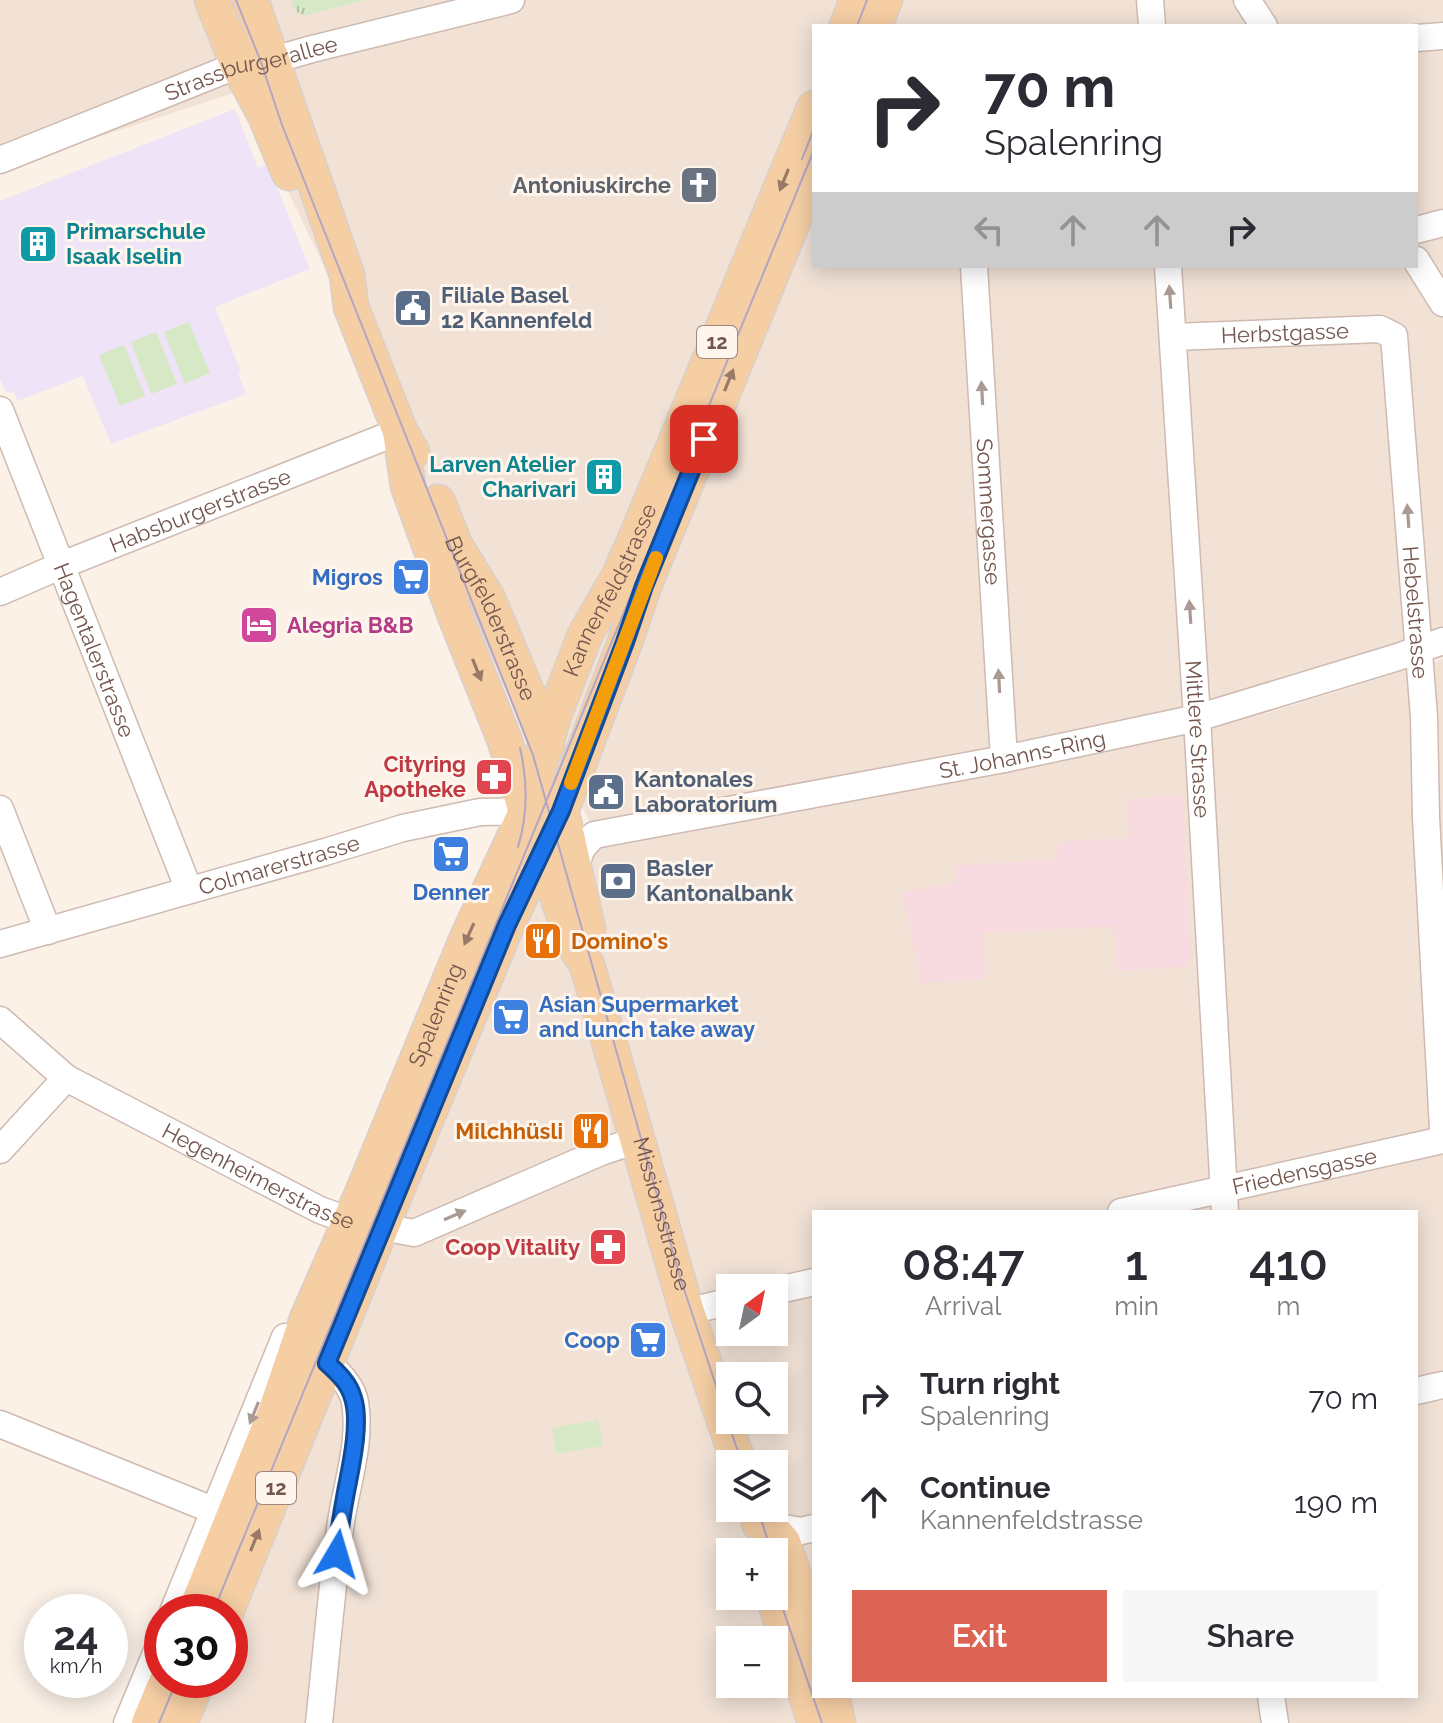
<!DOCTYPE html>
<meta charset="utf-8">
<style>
body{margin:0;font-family:Raleway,sans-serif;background:#f7f7f7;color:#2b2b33;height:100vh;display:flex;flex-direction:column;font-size:30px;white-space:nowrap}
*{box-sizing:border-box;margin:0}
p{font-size:26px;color:#7c7c81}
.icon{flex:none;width:44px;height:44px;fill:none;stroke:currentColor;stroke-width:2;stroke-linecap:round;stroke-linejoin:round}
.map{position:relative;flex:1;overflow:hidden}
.side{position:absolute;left:812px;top:1210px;width:606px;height:488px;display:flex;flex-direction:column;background:#fff;border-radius:0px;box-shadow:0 4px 20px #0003}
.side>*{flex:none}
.banner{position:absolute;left:812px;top:24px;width:606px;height:244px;border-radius:0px;box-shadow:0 4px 20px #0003;background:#fff;color:#2b2b33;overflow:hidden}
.needle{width:52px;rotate:33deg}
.tools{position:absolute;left:716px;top:1274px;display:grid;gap:16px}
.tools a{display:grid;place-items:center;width:72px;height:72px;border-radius:0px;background:#fff;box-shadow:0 4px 20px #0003;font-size:40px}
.speed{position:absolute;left:24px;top:1594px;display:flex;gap:16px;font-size:40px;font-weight:700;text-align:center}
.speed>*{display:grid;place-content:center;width:104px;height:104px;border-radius:50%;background:#fff;box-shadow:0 4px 20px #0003;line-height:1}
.speed small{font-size:20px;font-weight:400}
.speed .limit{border:12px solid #d22;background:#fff;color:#111}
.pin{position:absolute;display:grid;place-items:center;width:68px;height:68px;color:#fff;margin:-34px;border-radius:16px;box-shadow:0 4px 12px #0006}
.me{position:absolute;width:88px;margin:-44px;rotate:7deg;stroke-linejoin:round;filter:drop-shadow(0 0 6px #0008)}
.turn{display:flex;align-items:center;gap:28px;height:168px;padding:0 40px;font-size:36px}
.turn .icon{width:104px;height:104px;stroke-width:2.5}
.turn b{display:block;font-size:56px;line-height:68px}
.lanes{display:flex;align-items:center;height:76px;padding:0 40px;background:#0003;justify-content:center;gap:40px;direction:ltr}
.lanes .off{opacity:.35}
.eta{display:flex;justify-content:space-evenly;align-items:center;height:136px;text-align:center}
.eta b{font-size:48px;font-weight:600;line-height:56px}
.action{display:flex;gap:16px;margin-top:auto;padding:16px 40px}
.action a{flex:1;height:92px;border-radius:0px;background:#dc6454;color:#fff;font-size:32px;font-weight:600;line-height:92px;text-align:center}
.action a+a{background:#f7f7f7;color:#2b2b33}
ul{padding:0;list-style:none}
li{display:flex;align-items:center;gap:24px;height:104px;padding:0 40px}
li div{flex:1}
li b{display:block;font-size:30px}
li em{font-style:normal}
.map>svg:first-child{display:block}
.residential{fill:#f2e2d6;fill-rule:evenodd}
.education{fill:#eee3f7}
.medical{fill:#f8dae1}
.grass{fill:url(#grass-tufts)}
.garden{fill:#d7e8c6}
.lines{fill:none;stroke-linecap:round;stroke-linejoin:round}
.minor-casing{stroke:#cebab1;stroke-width:29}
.major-casing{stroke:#d8d0cd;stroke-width:37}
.minor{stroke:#fff;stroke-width:26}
.major{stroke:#f5cea4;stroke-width:34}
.tram{stroke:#b3a6c4;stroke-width:2}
.oneway{fill:#9a7a67}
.oneway2{fill:#ab9a94}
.route-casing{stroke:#114b97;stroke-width:20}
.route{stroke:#1a73e8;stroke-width:14}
.slow{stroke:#f59e0b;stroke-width:14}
.labels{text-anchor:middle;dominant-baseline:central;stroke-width:6;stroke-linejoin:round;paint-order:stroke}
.shield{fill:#fef5ed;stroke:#9d867d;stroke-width:2}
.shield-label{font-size:20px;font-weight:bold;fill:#73564d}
.street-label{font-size:22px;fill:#73564d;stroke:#fef5ed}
.worship-label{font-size:22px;font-weight:bold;fill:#5b616d;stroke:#fef5ed;text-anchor:end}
.culture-label{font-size:22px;font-weight:bold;fill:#0d838f;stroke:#fef5ed;text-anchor:start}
.service-label{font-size:22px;font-weight:bold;fill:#4e5e75;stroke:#fef5ed;text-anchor:start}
.shop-label{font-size:22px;font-weight:bold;fill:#366cbe;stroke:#fef5ed;text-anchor:end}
.hotel-label{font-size:22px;font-weight:bold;fill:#b23c85;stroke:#fef5ed;text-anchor:start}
.health-label{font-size:22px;font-weight:bold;fill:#be3a42;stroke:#fef5ed;text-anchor:end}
.food-label{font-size:22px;font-weight:bold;fill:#c56008;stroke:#fef5ed;text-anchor:start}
</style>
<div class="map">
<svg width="1443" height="1723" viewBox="0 0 1443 1723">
<defs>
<pattern id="grass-tufts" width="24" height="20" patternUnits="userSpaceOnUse" patternTransform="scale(2)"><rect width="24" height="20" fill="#d7e8c6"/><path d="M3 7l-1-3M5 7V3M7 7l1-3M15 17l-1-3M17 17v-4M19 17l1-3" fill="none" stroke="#b3bfa3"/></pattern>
</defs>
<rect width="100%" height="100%" fill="#fbf1e7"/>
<!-- residential -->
<path class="residential" d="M0,0h1443v655l-202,66 202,-62v1064h-1254l18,-43h23v-58l296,-717 76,-57 -362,-757 -240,78zM814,26h602v240h-602zM814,1212h602v484h-602zM730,1288h44v44h-44zM730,1376h44v44h-44zM730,1464h44v44h-44zM730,1552h44v44h-44zM730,1640h44v44h-44z"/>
<!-- education -->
<path class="education" d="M235,109l23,59 10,-3 42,104 -95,38 26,65 -3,1 8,21 -135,50 -28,-68 -66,25 -3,-9 -6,1 -3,-3 -5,-11v-178z"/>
<!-- medical -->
<path class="medical" d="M1183,795l8,171 -74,5 -3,-45 -131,7 3,46 -65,4 -18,-91 53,-9 -1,-17 102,-7v-17l73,-4 -4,-39z"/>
<!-- grass -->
<path class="grass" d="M291,0h75l-62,16 -9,-5z"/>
<!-- garden -->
<path class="garden" d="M189,322l21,51 -25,11 -21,-52z
M156,332l21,52 -26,10 -20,-52z
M124,345l21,51 -25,10 -21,-51z
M598,1420l5,26 -47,8 -4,-26z"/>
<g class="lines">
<!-- minor casing -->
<g class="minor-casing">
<g id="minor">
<path d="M1150,0l2,26"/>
<path d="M1247,0l17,26"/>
<path d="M1416,38l27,-2"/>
<path id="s1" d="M0,160l238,-95 35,-5 39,-11 199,-49"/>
<path d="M1416,230l27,-7"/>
<path d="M1416,260l27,43"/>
<path id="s2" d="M974,266l30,493"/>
<path id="s3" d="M1168,266l29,452 28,494"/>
<path id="s4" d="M1173,337l207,-8 14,7 30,381 2,100 17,312"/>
<path id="s5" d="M0,410l189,480"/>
<path id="s6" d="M0,592l62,-27 338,-134"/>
<path d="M0,809l48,122"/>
<path id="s7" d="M574,869l8,-21 12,-13 410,-76 193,-41 201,-61 45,-16"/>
<path id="s8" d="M0,944l325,-92 78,-24 77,-16 62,-1"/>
<path id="s9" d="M0,1020l66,58 254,132 30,11 64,12 187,-81 36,-12"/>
<path d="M0,1150l66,-72"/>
<path id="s10" d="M1121,1212l322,-72"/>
<path d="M774,1291l40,-9"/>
<path d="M687,1312l43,-11"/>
<path d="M1416,1391l27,-6"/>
<path d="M0,1424l215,87"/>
<path d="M762,1524l39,7 13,-3"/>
<path d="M173,1612l112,-275"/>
<path d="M1271,1696l4,27"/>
<path d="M127,1723l35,-84"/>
<path d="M319,1723c7,-65 12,-130 21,-194 5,-41 22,-85 15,-127 -3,-16 -16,-29 -28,-39"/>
</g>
</g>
<!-- major casing -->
<g class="major-casing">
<g id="major">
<path d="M212,0l26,65 27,50 24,58"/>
<path d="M251,0l96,275 4,32 49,124 12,21"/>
<path d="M847,26l10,-26"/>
<path d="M874,26l11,-26"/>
<path d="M400,431l8,55 46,127 51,128 21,71 16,38 30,91 15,24 100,347 52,152"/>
<path id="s11" d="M438,502l17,43 33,54 41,98 18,48"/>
<path d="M560,805l28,124"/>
<path d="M759,1523l16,10 8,9 31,93"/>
<path d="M773,1596l42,127"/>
<path id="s12" d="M195,1612l80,-199 32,-94 54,-123 106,-258 59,-126 28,-97 31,-80 34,-59 18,-41 177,-427"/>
<path d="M226,1612l155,-384 126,-303 54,-114 64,-169 19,-56 170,-416"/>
<path d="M832,1696l6,27"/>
<path d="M149,1723l18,-43"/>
<path d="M180,1723l18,-43"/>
</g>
</g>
<!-- minor -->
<use href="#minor" class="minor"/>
<!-- major -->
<use href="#major" class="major"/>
<!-- tram -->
<g class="tram">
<path id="s13" d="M236,0l25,62 21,63 251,630 147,522 62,187"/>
<path d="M857,26l10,-26"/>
<path d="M802,159l12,-30"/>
<path d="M518,847c10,-33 10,-65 2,-99"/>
<path d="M757,1508l15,44"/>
<path d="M774,1558l12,35"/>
<path d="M774,1583l48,140"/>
<path d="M213,1612l601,-1462"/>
<path d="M159,1723l18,-43"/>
</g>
</g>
<!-- one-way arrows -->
<defs><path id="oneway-solid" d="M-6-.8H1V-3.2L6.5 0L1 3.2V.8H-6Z" transform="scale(2)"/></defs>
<g class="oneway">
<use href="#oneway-solid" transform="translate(784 180) rotate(112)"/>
<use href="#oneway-solid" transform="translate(729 380) rotate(-68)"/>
<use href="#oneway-solid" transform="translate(477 670) rotate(68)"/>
<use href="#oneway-solid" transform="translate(469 934) rotate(114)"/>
<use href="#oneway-solid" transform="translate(255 1540) rotate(-68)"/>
</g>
<g class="oneway2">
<use href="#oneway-solid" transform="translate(1170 297) rotate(-94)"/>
<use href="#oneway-solid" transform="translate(982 393) rotate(-93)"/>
<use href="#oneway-solid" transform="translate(1408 516) rotate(-94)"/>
<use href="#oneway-solid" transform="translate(1190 612) rotate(-94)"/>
<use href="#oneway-solid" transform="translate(999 681) rotate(-93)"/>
<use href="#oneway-solid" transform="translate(455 1215) rotate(-23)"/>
<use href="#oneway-solid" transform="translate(254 1413) rotate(112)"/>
</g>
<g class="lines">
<!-- route casing -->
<g class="route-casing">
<path id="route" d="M337,1554c2,-21 5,-41 9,-62 5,-26 15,-70 7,-94 -4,-15 -15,-25 -26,-35l180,-438 54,-114 64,-169 19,-56 60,-147"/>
</g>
<!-- route -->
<use href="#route" class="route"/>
<!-- slow -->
<path class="slow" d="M571,783l85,-225"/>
</g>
<!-- icons -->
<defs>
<g id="church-square" transform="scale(2)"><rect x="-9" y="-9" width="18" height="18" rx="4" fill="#6b7280" stroke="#fef5ed"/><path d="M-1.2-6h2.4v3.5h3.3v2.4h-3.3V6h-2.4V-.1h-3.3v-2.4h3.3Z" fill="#fff"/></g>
<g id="building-square" transform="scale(2)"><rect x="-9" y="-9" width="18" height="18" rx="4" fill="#0f9aa8" stroke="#fef5ed"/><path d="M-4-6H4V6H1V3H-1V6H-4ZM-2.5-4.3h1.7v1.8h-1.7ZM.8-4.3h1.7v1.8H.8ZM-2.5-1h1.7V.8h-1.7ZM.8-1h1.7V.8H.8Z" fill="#fff"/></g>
<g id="civic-square" transform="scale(2)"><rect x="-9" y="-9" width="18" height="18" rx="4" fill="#5c6f8a" stroke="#fef5ed"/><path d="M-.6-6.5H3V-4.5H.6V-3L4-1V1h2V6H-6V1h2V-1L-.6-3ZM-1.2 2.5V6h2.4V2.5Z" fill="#fff"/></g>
<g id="supermarket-square" transform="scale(2)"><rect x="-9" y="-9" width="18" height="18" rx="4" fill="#3f7fe0" stroke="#fef5ed"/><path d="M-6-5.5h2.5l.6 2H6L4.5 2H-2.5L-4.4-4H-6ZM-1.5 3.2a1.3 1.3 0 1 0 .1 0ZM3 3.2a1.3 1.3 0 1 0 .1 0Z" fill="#fff"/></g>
<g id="hotel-square" transform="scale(2)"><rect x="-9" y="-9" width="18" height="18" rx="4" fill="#d1479c" stroke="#fef5ed"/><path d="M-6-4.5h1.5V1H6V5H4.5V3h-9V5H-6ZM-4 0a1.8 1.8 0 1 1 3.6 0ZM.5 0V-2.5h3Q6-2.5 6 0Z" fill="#fff"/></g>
<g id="pharmacy-square" transform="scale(2)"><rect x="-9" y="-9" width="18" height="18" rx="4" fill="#e0444e" stroke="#fef5ed"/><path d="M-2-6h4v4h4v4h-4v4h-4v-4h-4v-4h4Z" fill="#fff"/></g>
<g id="bank-square" transform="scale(2)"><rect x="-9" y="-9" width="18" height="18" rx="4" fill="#5c6f8a" stroke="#fef5ed"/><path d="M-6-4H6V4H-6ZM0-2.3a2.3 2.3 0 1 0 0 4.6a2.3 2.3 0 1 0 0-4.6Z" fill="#fff"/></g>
<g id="restaurant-square" transform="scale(2)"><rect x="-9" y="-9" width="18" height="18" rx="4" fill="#e8710a" stroke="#fef5ed"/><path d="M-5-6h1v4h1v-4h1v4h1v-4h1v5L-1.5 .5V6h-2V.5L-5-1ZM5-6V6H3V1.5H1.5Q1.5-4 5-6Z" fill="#fff"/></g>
</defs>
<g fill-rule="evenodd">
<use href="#church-square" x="699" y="185"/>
<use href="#building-square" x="38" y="244"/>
<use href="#civic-square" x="413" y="308"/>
<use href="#building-square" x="604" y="477"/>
<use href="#supermarket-square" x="411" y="577"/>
<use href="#hotel-square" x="259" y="625"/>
<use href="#pharmacy-square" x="494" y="777"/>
<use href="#civic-square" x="606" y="792"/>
<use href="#supermarket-square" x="451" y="854"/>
<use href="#bank-square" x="618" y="881"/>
<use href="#restaurant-square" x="543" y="941"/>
<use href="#supermarket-square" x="511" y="1017"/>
<use href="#restaurant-square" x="591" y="1131"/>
<use href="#pharmacy-square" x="608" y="1247"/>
<use href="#supermarket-square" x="648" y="1340"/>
</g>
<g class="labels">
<!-- shield labels -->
<g class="shield">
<rect x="697" y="326" width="40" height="32" rx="6"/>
<rect x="256" y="1472" width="40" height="32" rx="6"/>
</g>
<g class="shield-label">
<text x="717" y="342">12</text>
<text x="276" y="1488">12</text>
</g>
<!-- street labels -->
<g class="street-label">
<text stroke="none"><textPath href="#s1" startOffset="268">Strassburgerallee</textPath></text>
<text stroke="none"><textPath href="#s4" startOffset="112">Herbstgasse</textPath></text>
<text stroke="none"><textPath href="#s6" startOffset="216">Habsburgerstrasse</textPath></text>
<text stroke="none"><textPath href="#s2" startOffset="246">Sommergasse</textPath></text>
<text stroke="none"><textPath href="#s12" startOffset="1104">Kannenfeldstrasse</textPath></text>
<text stroke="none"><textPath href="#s4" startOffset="500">Hebelstrasse</textPath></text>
<text stroke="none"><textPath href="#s11" startOffset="128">Burgfelderstrasse</textPath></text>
<text stroke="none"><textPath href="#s5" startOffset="258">Hagentalerstrasse</textPath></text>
<text stroke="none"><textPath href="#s3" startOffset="474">Mittlere Strasse</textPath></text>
<text stroke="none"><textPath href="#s7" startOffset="476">St. Johanns-Ring</textPath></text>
<text stroke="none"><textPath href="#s8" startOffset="290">Colmarerstrasse</textPath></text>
<text stroke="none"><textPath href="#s12" startOffset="644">Spalenring</textPath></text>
<text stroke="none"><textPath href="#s10" startOffset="188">Friedensgasse</textPath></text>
<text stroke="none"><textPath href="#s9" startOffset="304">Hegenheimerstrasse</textPath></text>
<text stroke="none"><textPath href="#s13" startOffset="1288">Missionsstrasse</textPath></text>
</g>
<!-- worship labels -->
<g class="worship-label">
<text x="671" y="185">Antoniuskirche</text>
</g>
<!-- culture labels -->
<g class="culture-label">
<text x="66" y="231">Primarschule<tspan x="66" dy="25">Isaak Iselin</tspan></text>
<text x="576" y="464" text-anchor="end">Larven Atelier<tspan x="576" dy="25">Charivari</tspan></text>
</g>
<!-- service labels -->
<g class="service-label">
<text x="441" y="295">Filiale Basel<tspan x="441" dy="25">12 Kannenfeld</tspan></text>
<text x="634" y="779">Kantonales<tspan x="634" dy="25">Laboratorium</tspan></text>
<text x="646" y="868">Basler<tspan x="646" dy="25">Kantonalbank</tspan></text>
</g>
<!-- shop labels -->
<g class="shop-label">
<text x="383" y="577">Migros</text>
<text x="451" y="892" text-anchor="middle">Denner</text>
<text x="539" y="1004" text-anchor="start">Asian Supermarket<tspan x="539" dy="25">and lunch take away</tspan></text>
<text x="620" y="1340">Coop</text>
</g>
<!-- hotel labels -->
<g class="hotel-label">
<text x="287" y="625">Alegria B&amp;B</text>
</g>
<!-- health labels -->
<g class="health-label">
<text x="466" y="764">Cityring<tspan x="466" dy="25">Apotheke</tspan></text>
<text x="580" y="1247">Coop Vitality</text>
</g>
<!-- food labels -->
<g class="food-label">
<text x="571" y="941">Domino's</text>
<text x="563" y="1131" text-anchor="end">Milchhüsli</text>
</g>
</g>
</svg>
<div class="tools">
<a><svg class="needle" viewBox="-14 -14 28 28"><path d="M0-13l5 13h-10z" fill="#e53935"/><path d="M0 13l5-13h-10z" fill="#7c7c81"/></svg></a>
<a><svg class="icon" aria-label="search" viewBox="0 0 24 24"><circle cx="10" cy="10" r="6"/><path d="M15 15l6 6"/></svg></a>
<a><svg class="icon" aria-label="layers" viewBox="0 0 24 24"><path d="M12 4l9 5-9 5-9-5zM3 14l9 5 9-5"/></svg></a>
<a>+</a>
<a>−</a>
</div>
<div class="speed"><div>24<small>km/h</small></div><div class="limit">30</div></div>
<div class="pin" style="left:704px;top:439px;background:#d93025"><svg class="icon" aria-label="arrive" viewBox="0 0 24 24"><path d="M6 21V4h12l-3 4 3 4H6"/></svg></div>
<svg class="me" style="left:337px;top:1554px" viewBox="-20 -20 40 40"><path d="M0-17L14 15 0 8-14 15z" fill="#1a73e8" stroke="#fff" stroke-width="4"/></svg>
<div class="banner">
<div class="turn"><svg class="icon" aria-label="right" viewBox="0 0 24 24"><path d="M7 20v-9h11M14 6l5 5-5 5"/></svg><div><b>70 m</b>Spalenring</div></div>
<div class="lanes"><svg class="icon off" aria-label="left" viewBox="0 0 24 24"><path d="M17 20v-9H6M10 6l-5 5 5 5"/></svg><svg class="icon off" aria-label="ahead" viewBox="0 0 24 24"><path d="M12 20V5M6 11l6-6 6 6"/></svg><svg class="icon off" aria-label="ahead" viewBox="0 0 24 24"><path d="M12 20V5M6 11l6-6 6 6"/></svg><svg class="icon" aria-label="right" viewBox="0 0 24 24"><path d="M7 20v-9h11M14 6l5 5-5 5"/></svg></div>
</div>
<section class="side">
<div class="eta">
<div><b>08:47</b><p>Arrival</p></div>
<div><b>1</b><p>min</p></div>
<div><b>410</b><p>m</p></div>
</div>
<ul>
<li><svg class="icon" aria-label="right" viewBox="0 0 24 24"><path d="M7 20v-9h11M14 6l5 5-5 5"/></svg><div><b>Turn right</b><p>Spalenring</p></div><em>70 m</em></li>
<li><svg class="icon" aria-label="ahead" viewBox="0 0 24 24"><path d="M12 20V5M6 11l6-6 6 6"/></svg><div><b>Continue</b><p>Kannenfeldstrasse</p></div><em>190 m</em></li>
</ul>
<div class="action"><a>Exit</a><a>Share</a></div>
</section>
</div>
